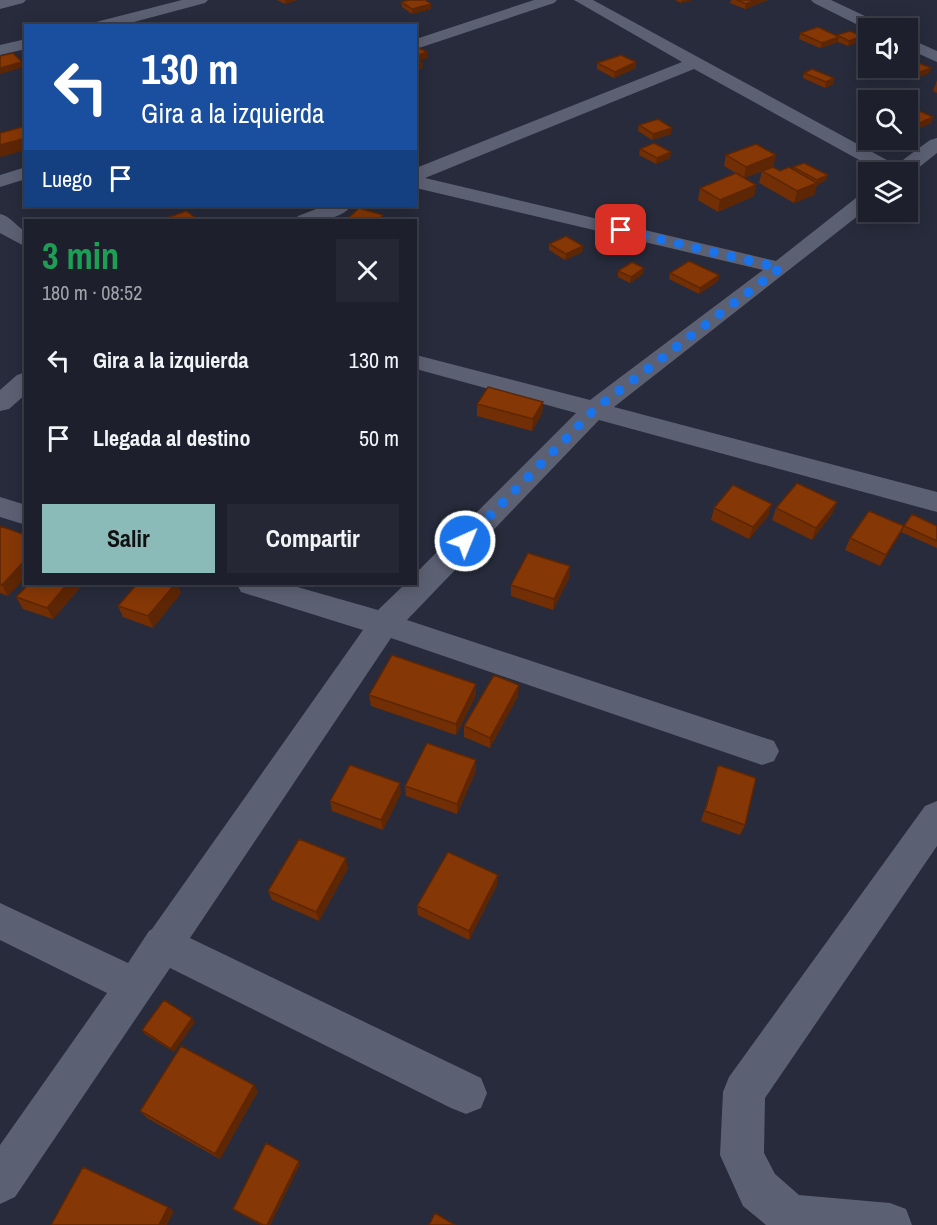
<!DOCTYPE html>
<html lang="es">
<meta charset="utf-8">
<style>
body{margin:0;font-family:"Archivo Narrow",sans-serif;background:#252834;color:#f1f3f6;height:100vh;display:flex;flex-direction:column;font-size:22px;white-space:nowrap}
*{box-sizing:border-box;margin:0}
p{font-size:20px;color:#a0a3a9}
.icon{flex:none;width:33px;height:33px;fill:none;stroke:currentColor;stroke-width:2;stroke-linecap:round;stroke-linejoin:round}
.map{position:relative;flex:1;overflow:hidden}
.sheet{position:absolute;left:24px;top:219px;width:393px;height:366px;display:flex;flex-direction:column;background:#1d202c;border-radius:0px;box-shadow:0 3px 15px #0003,0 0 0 2px #3b3e48}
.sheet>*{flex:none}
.banner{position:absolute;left:24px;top:24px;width:393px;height:183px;border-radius:0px;box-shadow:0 3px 15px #0003,0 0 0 2px #3b3e48;background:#1a4fa0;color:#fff;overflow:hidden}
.tools{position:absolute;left:858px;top:18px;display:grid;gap:12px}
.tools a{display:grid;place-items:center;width:60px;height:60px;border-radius:0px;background:#1d202c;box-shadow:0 3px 15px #0003,0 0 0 2px #3b3e48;font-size:30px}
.pin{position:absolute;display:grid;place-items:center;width:51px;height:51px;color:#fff;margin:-26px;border-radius:12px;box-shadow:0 3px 9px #0006}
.me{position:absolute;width:66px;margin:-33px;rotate:44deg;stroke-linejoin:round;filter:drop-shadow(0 0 4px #0008)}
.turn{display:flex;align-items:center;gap:21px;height:126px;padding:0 18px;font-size:27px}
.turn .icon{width:78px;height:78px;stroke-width:2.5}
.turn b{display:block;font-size:42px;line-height:51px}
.then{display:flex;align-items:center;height:57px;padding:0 18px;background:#0003;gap:12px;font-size:22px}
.round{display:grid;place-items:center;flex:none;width:63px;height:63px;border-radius:0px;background:#252834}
.headline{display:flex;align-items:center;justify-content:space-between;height:102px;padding:0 18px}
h1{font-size:36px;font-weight:700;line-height:45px;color:#1e9e55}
.primary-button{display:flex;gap:12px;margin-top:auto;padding:12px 18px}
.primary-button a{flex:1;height:69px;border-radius:0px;background:#8bbbb9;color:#111;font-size:24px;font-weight:700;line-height:69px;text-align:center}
.primary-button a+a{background:#252834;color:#f1f3f6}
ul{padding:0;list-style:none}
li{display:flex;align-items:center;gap:18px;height:78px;padding:0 18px}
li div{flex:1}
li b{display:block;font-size:22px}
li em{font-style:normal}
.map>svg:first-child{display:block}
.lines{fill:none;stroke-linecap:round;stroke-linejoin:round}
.minor{fill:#5c6073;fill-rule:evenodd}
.wall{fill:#722f05}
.shaded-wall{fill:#5d2604}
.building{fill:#853706;stroke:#5d2604;stroke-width:1.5}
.route{stroke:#1a73e8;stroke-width:10;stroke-dasharray:0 18}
</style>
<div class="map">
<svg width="937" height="1225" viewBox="0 0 937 1225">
<rect width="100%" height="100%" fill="#272b3b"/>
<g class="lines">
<!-- minor -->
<path class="minor" d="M0,0h26l-3,3 -23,6z
M182,0h26l-3,3 -86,23h-29l2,-3z
M534,0h23l-3,3 -138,46v-10z
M574,0h19l303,165 34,-25 7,-2v15l-29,23v-4h-27l-187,-103 -269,109 351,83 85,-67 7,-2v16l-254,199 323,85v20l-338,-92 -192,200 367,121 5,10 -5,10 -12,4 -371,-127 -201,300 291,140 6,15 -6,15 -15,6 -15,-6 -281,-140 -155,229 -15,7v-59l107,-152 -107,-53v-37l128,60 21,-32 3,-2 211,-299 -122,-38 -4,-8h50l91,26 27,-26h11v-11l160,-160 -160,-44v-14l174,45 173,-130 -347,-82v-20l266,-106z
M811,0h20l53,25 2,3 -18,2 -54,-27z
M908,38l29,13v11l-29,-13z
M26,39v10l-26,6v-10z
M26,167v12l-26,8v-12z
M324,206h27c-11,15 -40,16 -56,14l3,-4z
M0,214c10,2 16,12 26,18v15l-26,-14z
M26,372v22l-17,15 -9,2v-21l17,-15z
M0,497l26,8v20l-26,-8z
M937,801v45l-172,252 -1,55 11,21 24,21 91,8 16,6 6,16h-146l-23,-19 -23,-51 3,-63 6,-15 196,-271z"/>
</g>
<!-- wall -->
<path class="wall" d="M277,0h20l-12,4z
M675,0h17l-11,3z
M731,0h37l-23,9 -15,-6z
M401,2l30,7 -19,5 -10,-7z
M800,33l37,3h25l-1,5 -13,5 -10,-4 -18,6 -21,-9z
M868,51v16l-12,-5 2,-6z
M597,63l39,5 -22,10 -17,-9z
M870,68h16l-7,3z
M897,68h11l21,5 -17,7 -16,-8z
M804,73l30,5 -1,6 -8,4 -22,-10z
M937,80v13l-4,-2z
M908,111l25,6 -2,6 -16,7 -7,-4z
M639,125l32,9 -19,6 -14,-9z
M640,149l30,9 -14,6 -17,-9z
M726,155h50l-3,12 -29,11 12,7 -2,11 -36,16 -20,-12 2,-12 39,-13 -15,-9z
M793,167l33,13 -9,5 -3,10 -20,8 -35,-20 3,-12h18l13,-2z
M549,244l34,2 -1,6 -17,8 -16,-10z
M644,268l-1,6 -13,9 -12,-6v-6z
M670,273l49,2 -1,6 -19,13 -30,-15z
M543,402l-1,12 -10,17 -55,-15v-12z
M837,502l-5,12 -20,26 -40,-20 4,-12z
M714,508l54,8 -19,23 -38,-19z
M0,526l8,70 -8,-3z
M904,526h33v22l-36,-16 -21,34 -35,-16 5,-12z
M570,566l-1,12 -16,32 -42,-14v-11z
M29,584h54l-30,35 -30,-10 -7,-12z
M181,593l-28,35 -30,-11 -5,-11z
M369,695h107l-20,40 -85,-29z
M518,696l-28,52 -26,-11v-11z
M718,765l27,60 -5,10 -39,-14z
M476,771l-19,43 -51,-18 -1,-10z
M401,793l-18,37 -51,-19 -2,-10z
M348,868l-29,53 -47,-21 -4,-9z
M497,885l-28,55 -51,-25 -1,-9z
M195,1022l-21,30 -29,-18 -3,-4z
M258,1091l-38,68 -73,-41 -7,-7z
M300,1164l-30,61h-9l-26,-14 -2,-2z"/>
<!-- shaded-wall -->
<path class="shaded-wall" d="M285,0h12l-12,4z
M682,0h10l-11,3z
M755,0h13l-23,9 1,-5z
M431,4v5l-19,5v-5z
M862,36l-1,5 -13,5 1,-5z
M839,37l-1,5 -18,6 2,-5z
M427,52l1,6 -12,4v-6z
M22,62l2,5 -24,7v-6z
M636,62v6l-22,10 1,-6z
M422,63l1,5 -7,3v-5z
M931,68l-2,5 -17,7 2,-6z
M834,78l-1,6 -8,4 1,-6z
M933,117l-2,6 -16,7 2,-6z
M672,128l-1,6 -19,6 1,-6z
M26,138v12l-26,7v-12z
M671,152l-1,6 -14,6 1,-6z
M776,155l-3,12 -29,11 2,-11z
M828,175l-2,5 -9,5 -3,10 -20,8 3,-12 19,-7 1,-4z
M756,185l-2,11 -36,16 2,-12z
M383,215l1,5h-6z
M583,246l-1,6 -17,8 1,-6z
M644,268l-1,6 -13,9 1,-6z
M719,275l-1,6 -19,13 1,-6z
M543,402l-1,12 -10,17 1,-12z
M837,502l-5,12 -20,26 4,-12z
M772,504l-4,12 -19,23 4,-12z
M904,526l-6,12 -18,28 6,-11z
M26,559v18l-18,19 -6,-11z
M570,566l-1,12 -16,32 1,-11z
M67,584h16l-30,35 -6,-11z
M175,584h3l3,9 -28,35 -5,-12z
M476,684v11l-20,40v-11z
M519,685l-1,11 -28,52v-10z
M476,760v11l-19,43v-10z
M400,783l1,10 -18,37 -2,-10z
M346,858l2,10 -29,53 -3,-9z
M498,875l-1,10 -28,55v-9z
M192,1018l3,4 -21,30 -3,-3z
M254,1085l4,6 -38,68 -5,-5z
M299,1161l1,3 -30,61h-3z
M168,1207l6,4 -7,14h-8z"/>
<!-- building -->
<path class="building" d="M409,0h16l6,4 -19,5 -11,-7z
M737,0h18l-9,4z
M818,27l21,10 -17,6 -22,-10z
M850,31l12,5 -13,5 -12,-6z
M419,48l8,4 -11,4v-7z
M868,51v10l-10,-5z
M13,53l9,9 -22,6v-12z
M621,55l15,7 -21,10 -18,-9z
M416,60l6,3 -6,3z
M914,61l17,7 -17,6 -15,-6h9v-5z
M812,69l22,9 -8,4 -22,-9z
M915,109l18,8 -16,7 -9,-5v-8z
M658,119l14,9 -19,6 -14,-9z
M26,126v12l-26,7v-12z
M654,143l17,9 -14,6 -17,-9z
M756,144l20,11 -30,12 -20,-12z
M804,163l24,12 -11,5 -24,-13z
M773,167l7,4 9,-4 28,16 -20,8 -35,-20z
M736,173l20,12 -36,15 -20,-12z
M359,208l24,7 -5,5h-32z
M186,211l13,9h-38z
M566,236l17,10 -17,8 -17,-10z
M689,261l30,14 -19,13 -30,-15z
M632,262l12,6 -13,9 -13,-6z
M488,387l55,15 -10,17 -56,-15z
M797,483l40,19 -21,26 -40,-20z
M733,485l39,19 -19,23 -39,-19z
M869,511l35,15 -18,29 -36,-17z
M912,514l25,12v15l-33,-15z
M0,526l26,9v24l-24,26 -2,-1z
M528,553l42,13 -16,33 -43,-14z
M29,584h38l-20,24 -31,-11z
M137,584h38l-27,32 -30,-10z
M392,655l84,29 -20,40 -87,-29z
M494,675l25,10 -29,53 -26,-12z
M427,743l49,17 -19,44 -52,-18z
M350,765l50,18 -19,37 -51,-19z
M718,765l38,13 -11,47 -40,-14z
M299,839l47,19 -30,54 -48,-21z
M448,852l50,23 -29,56 -52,-25z
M164,1000l28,18 -21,31 -29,-19z
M181,1046l73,39 -39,69 -75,-43z
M266,1143l33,18 -32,64h-4l-30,-16z
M83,1167l85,40 -9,18h-108z
M435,1213l20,12h-26z"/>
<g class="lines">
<!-- route -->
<path class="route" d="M465,541l130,-132 185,-141 -159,-38"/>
</g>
</svg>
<div class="tools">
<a><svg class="icon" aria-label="sound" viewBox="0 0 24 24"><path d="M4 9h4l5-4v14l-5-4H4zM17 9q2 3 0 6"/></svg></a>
<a><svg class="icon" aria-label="search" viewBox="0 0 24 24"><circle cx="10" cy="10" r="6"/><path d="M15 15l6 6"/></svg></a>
<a><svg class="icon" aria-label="layers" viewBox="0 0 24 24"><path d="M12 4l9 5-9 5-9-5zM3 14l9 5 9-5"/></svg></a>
</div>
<div class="pin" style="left:621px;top:230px;background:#d93025"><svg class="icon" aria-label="arrive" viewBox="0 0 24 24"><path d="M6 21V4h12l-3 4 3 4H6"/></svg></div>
<svg class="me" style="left:465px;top:541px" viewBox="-20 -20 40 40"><circle r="17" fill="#1a73e8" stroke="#fff" stroke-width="3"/><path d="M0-11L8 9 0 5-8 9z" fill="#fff"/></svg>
<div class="banner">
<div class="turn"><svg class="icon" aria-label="left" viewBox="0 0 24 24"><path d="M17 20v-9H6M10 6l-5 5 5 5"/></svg><div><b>130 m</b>Gira a la izquierda</div></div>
<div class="then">Luego<svg class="icon" aria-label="arrive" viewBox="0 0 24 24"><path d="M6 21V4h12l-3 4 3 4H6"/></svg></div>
</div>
<section class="sheet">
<div class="headline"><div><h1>3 min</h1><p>180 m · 08:52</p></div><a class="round"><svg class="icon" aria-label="close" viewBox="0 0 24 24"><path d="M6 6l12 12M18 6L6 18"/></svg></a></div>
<ul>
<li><svg class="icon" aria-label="left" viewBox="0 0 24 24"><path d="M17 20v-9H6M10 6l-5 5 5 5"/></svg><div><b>Gira a la izquierda</b></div><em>130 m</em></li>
<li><svg class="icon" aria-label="arrive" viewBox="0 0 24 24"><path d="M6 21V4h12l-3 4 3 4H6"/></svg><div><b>Llegada al destino</b></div><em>50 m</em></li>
</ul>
<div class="primary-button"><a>Salir</a><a>Compartir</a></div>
</section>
</div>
